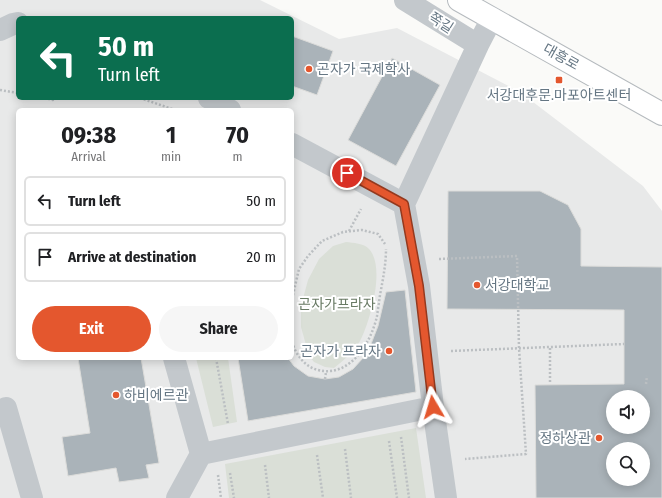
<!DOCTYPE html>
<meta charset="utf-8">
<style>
body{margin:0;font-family:"Fira Sans Condensed","Noto Sans KR",sans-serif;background:#f6f6f6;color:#202124;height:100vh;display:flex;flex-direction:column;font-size:15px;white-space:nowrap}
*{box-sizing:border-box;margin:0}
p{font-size:13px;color:#757577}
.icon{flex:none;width:22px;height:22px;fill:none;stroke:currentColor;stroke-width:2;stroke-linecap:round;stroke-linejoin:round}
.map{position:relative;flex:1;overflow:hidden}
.side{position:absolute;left:16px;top:108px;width:278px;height:252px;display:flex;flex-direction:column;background:#fff;border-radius:6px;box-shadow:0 2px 10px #0003}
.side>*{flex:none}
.hud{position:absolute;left:16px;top:16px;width:278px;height:84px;border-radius:6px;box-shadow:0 2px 10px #0003;background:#0b6e4f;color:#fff;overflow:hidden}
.buttons{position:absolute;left:606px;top:390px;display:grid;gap:8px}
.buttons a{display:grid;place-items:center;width:44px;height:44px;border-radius:50%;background:#fff;box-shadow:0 2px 10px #0003;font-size:20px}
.pin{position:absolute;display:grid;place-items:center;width:34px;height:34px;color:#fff;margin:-17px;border:2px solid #fff;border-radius:50%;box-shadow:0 1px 4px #0007}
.me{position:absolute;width:44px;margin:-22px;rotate:353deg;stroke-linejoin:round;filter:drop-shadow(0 0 3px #0008)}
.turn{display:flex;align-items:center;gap:14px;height:84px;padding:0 16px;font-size:18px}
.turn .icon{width:52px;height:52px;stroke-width:2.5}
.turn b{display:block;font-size:28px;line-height:34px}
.eta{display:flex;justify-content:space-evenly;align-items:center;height:68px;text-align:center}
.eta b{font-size:24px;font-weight:700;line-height:28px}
.action{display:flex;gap:8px;margin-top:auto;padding:8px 16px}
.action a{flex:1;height:46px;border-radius:24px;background:#e4572e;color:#fff;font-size:16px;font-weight:700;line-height:46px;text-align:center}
.action a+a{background:#f6f6f6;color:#202124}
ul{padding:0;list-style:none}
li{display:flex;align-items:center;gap:12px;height:50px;margin:0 8px 6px;padding:0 8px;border:2px solid #e0e0e0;border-radius:6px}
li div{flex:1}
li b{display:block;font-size:15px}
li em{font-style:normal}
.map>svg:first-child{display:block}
.built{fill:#e8e9e9;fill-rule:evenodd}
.green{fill:#dadfd7}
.building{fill:#aab3b9;stroke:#dcdcda;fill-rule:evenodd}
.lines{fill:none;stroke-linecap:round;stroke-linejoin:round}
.major-casing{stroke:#b5babe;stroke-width:24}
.path{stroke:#bbbfc2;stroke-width:2.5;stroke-dasharray:2 2;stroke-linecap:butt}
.minor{stroke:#c3c8cc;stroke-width:22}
.major{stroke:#fff;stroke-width:22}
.route-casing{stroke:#94391e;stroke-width:10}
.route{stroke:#e4572e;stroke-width:7}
.poi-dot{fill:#e4572e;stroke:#fff;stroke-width:1.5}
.labels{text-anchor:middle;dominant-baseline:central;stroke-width:4;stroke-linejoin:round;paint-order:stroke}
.street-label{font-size:14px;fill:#657683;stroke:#fff}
.poi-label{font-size:14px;fill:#657683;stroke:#fff;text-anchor:start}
.park-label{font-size:14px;fill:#687a64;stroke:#fff}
</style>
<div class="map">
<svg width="662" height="498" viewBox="0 0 662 498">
<rect width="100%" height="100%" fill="#fafaf8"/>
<!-- built -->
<path class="built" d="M0,0h260l79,39 58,-11 123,64 123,94 19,25v287h-662zM18,18h274v80h-274zM18,110h274v248h-274zM613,397h30v30h-30zM613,449h30v30h-30z"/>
<!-- green -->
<path class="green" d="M346,242c7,1 18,1 23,7 17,18 1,73 -9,92 -6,11 -16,19 -26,27l-9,-1 -11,-5 -5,-6 -8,-29v-21l7,-26 11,-21 14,-13z
M196,358h32l9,64 -24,5z
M416,428l10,70h-197l-4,-34z"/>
<!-- building -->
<path class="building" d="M292,36l41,15 -16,44 -25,-9z
M392,58l48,27 -44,81 -48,-26z
M448,191h92l28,14 13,24v37l81,1v231h-126l-1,-113 89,-1v-74l-177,-1zM613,397h30v30h-30zM613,449h30v30h-30z
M405,290l11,102 -168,29 -10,-63h50l6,8 14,10 17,3 14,-2 14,-8 10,-11 8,-14 7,-18 8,-34z
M78,358h63l18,105 -13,2 3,13 -30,4 -3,-14 -48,8 -6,-39 28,-4z"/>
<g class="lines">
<!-- major casing -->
<g class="major-casing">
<path id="major" d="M459,0l203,114"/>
</g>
<!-- path -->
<path class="path" d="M0,90l18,3
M44,98l9,2 4,-2
M140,98l35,12
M349,231l12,-22
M439,259l78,-3 2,92 7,106 -61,5
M292,299l7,-30 9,-13 14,-15 21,-9 19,-2 16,4 7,10
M292,342c4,13 13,25 26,28 32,8 53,-27 59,-54 1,-7 2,-14 3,-21 3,-16 6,-31 6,-46
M550,348v36
M451,351l173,-7
M216,358l12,66
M325,379l1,-7
M646,384l1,-8
M401,437l8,61
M389,441l8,57
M345,449l6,49
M317,455l6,43
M265,465l4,33
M230,473l4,25
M218,475l3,23"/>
<!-- minor -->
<path class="minor" d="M405,0l73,45
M0,30l13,-6 5,-1
M209,98l21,12
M292,144l112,60
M174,358l27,96 -24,44
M433,407l13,91
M6,408l26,90
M201,454l232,-47 -14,-121 -15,-82 74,-159 14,-27"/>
<!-- major -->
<use href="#major" class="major"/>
</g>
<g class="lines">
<!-- route casing -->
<g class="route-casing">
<path id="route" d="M347,173l57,31 15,82 14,121"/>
</g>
<!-- route -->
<use href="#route" class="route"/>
</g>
<!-- markers -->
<g class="poi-dot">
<circle cx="309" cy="69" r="4"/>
<rect x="555" y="76" width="8" height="8" rx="2"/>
<circle cx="477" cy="285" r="4"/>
<circle cx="389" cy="351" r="4"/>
<circle cx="116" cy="395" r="4"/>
<circle cx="599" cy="438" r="4"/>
</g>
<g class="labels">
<!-- street labels -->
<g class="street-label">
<text transform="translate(441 23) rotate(32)">쪽길</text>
<text transform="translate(561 57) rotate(29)">대흥로</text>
</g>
<!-- poi labels -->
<g class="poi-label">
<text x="317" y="69">곤자가 국제학사</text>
<text x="559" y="95" text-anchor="middle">서강대후문.마포아트센터</text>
<text x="485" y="285">서강대학교</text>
<text x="381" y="351" text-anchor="end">곤자가 프라자</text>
<text x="124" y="395">하비에르관</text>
<text x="591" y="438" text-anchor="end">정하상관</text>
</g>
<!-- park labels -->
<g class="park-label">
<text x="337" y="304">곤자가프라자</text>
</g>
</g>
</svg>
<div class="buttons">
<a><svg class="icon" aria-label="sound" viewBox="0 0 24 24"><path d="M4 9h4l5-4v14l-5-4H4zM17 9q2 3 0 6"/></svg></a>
<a><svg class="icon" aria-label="search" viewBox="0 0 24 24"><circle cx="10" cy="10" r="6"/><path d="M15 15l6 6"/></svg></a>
</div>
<div class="pin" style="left:347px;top:173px;background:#d93025"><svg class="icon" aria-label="arrive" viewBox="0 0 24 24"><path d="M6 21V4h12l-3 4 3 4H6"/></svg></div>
<svg class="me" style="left:433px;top:407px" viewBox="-20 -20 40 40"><path d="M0-17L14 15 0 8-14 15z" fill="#e4572e" stroke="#fff" stroke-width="4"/></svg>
<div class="hud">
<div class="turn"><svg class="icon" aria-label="left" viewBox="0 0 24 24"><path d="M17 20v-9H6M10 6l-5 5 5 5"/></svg><div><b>50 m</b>Turn left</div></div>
</div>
<section class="side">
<div class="eta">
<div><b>09:38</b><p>Arrival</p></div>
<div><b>1</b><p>min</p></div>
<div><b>70</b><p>m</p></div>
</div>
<ul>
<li><svg class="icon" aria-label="left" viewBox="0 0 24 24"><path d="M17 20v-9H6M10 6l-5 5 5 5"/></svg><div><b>Turn left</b></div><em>50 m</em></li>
<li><svg class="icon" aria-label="arrive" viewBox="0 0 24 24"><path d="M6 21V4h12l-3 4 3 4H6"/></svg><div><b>Arrive at destination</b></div><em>20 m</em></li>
</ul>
<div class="action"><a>Exit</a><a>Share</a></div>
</section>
</div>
